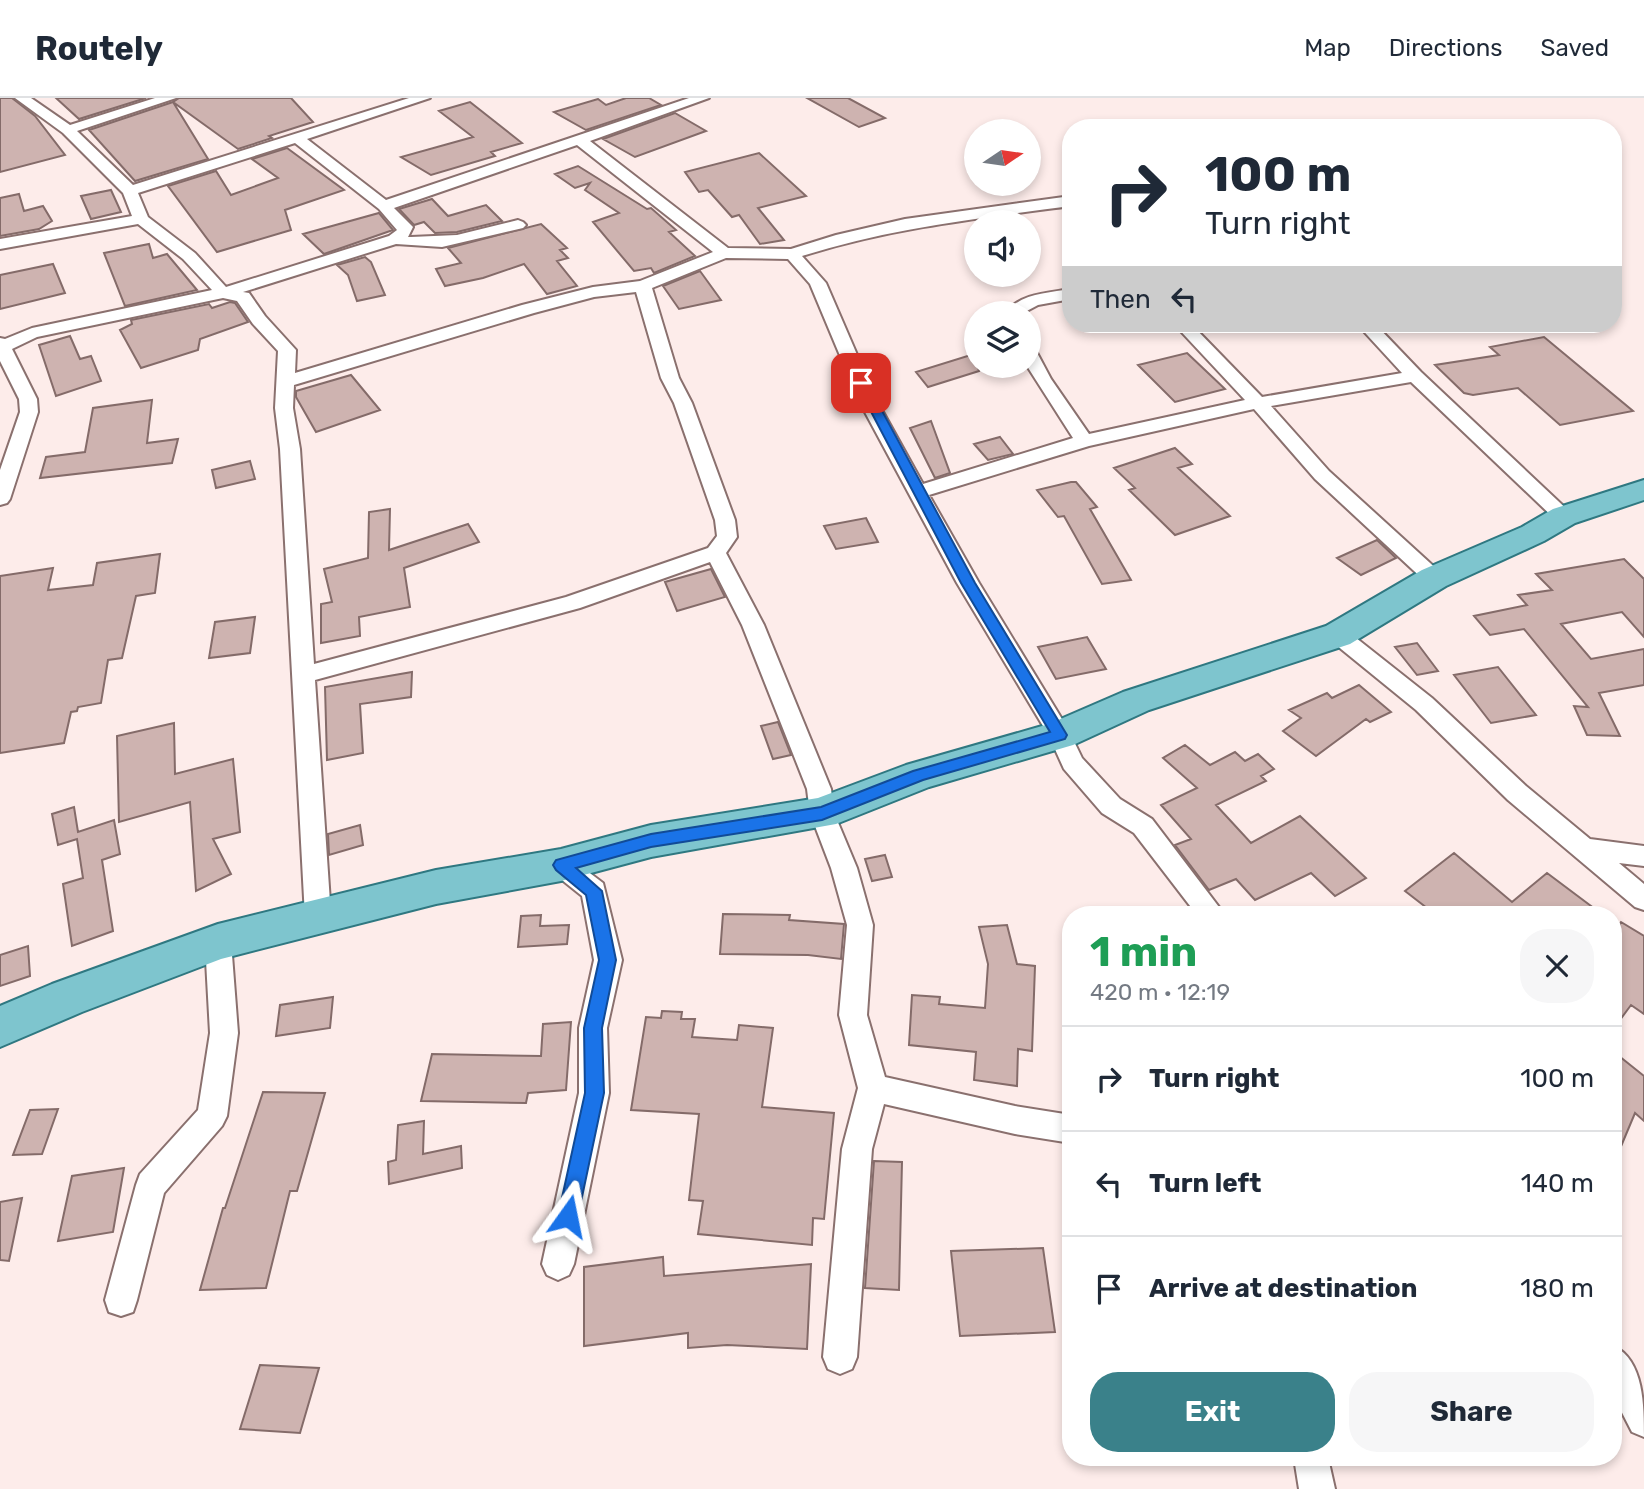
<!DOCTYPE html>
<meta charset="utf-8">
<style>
body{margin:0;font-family:Rubik,sans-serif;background:#f6f6f7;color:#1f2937;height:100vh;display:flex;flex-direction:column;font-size:26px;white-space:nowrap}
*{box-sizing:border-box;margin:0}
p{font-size:23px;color:#747a83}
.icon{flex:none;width:38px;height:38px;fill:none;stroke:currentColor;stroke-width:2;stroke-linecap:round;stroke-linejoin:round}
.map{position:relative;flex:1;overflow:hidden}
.details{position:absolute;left:1062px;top:808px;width:560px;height:560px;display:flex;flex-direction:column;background:#fff;border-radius:28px;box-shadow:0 4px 10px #0003}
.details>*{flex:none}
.banner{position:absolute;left:1062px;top:21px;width:560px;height:214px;border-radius:28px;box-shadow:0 4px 10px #0003;background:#fff;color:#1f2937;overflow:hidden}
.needle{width:46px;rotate:77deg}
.buttons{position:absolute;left:964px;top:21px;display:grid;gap:14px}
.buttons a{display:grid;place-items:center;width:77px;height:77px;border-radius:50%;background:#fff;box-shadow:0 4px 10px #0003;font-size:35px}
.pin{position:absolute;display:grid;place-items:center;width:60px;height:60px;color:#fff;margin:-30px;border-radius:14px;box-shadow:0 4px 10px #0006}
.me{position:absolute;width:77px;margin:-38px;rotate:12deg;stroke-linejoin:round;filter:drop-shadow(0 0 5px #0008)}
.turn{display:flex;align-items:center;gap:24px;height:147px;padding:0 28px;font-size:32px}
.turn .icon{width:91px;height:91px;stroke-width:2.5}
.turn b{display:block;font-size:49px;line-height:60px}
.then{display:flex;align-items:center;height:66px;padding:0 28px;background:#0003;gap:14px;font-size:26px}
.round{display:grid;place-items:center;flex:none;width:74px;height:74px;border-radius:28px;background:#f6f6f7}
.headline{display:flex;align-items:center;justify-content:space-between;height:119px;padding:0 28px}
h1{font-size:42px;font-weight:700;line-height:52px;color:#1e9e55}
.button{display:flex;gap:14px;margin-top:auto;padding:14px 28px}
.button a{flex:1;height:80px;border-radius:28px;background:#3a818a;color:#fff;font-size:28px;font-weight:700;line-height:80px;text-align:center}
.button a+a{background:#f6f6f7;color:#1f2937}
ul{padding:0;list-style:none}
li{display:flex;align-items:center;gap:21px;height:105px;padding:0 28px;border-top:2px solid #e0e1e3}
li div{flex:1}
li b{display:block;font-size:26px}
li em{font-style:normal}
header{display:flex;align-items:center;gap:42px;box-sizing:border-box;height:98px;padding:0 35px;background:#fff;border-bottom:2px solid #e0e1e3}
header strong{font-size:33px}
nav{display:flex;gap:38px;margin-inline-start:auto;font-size:24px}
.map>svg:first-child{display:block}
.building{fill:#ceb3b0;stroke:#846b69;stroke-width:2}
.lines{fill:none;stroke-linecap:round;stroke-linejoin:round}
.street-casing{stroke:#8a706e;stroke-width:4}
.primary-casing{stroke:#2f7881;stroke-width:4}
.street{fill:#fff;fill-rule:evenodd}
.primary{fill:#7ec5ce;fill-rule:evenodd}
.route{fill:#1a73e8;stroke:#114b97;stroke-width:2}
</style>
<header>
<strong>Routely</strong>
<nav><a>Map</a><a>Directions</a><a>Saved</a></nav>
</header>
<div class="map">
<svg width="1644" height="1391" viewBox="0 0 1644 1391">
<rect width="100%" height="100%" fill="#fdecea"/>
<!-- building -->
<path class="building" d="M0,0h12l23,18 30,39 -65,17z
M56,0h90l-67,21z
M179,0h112l22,24 -44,14 3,2 -34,11 -65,-47z
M626,0h23l12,7 -75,25 -32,-18 44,-13 8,6z
M807,0h41l37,20 -26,9z
M173,4l35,57 -73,22 -46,-51z
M470,4l52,41 -31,9 4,4 -64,19 -30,-18 72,-20 -34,-26z
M675,15l31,18 -71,26 -32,-18z
M287,50l57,42 -59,20 6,20 -74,22 -49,-66 48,-15 15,24 47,-17 -26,-19z
M759,55l47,43 -48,12 26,32 -24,4 -21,-29 -7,2 -24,-27 -9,2 -14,-20z
M578,68l69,43 4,-1 25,22 -7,2 26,24 -41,17 -3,-5 -17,3 -41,-49 26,-9 -34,-23 5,-7 -15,5 -20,-14z
M111,92l10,22 -30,7 -10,-23z
M19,96l5,17 19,-5 9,15 -13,8 -39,7v-38z
M432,101l16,17 38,-11 16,16 -45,11 -22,1 -11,-11 -10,3 -15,-16z
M379,115l14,17 -69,24 -21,-20z
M541,126l26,24 -7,2 8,8 -11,3 20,25 -30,8 -23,-30 -41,14 -38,8 -9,-17 25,-6 -13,-15z
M149,146l4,14 14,-4 30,36 -72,16 -21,-53z
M365,159l6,5 14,33 -28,6 -9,-26 -11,-10z
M53,166l12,29 -65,16v-34z
M700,173l21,29 -42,9 -16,-23z
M230,204l5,1 13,19 -48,17 -2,11 -57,18 -21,-38 12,-6 -1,-4 78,-16 3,4z
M70,238l10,23 11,-3 10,25 -45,15 -17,-51z
M1544,239l89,74 -73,14 -42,-37 -45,7 -9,-2 -29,-28 64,-10 -9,-8z
M1187,255l38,36 -50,13 -37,-37z
M974,256l5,17 -51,16 -12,-15z
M351,277l29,35 -64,22 -20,-35v-6z
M152,302l-5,43 31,-4 -6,24 -132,15 6,-21 39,-5 8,-44z
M931,323l19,52 -15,5 -25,-50z
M1000,339l13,17 -25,6 -14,-16z
M1175,350l17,16 -14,4 52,48 -55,19 -46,-45 6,-2 -21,-20z
M250,363l5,18 -39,9 -4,-18z
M1071,384h5l21,25 -7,2 41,71 -29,4 -38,-68 -6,1 -21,-27z
M390,411l-1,41 79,-26 11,18 -75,26 6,39 -51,10 1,19 -39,7v-39l11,-2 -8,-33 44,-11 1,-46z
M866,420l12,24 -42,7 -12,-23z
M1377,442l19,18 -35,17 -24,-17z
M160,456l-5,39 -19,3 -14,62 -14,2 -7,43 -23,4 -1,4 -6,1 -7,31 -64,10v-177l53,-8 -5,22 45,-5 4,-22z
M1624,461l20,20v58l-22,-25 -61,12 30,35 53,-10v36l-45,8 21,43 -33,-1 -13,-29 14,1 -64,-78 -34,6 -16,-19 53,-11 -9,-10 34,-5 -16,-16z
M711,471l14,28 -48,14 -12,-29z
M255,519l-5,36 -41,5 6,-36z
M1087,539l19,32 -50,10 -18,-32z
M1417,545l21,28 -21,4 -22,-28z
M1498,569l38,48 -45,8 -37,-48z
M412,574l-1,25 -51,7 3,49 -36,7 -2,-73z
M1359,587l32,27 -21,10 -4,-3 -50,37 -33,-25 18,-13 -12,-8 38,-17 5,5z
M778,624l13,33 -18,4 -12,-33z
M174,625l1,51 58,-15 7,73 -27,7 18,35 -35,17 -6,-89 -71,20 -2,-86z
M1185,647l25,20 25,-13 10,9 13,-7 16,15 -13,7 5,5 -50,24 35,38 49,-27 66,62 -31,18 -24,-23 -56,27 -19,-21 -27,11 -34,-45 16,-6 -30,-34 36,-17 -34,-30z
M74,709l4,25 36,-12 6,34 -18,6 11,71 -41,15 -9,-62 20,-6 -6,-39 -19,6 -6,-31z
M360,727l3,20 -34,10 -1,-21z
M1454,755l58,49 35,-29 56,42h-167l-31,-24z
M885,757l7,22 -20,4 -7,-22z
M723,816l67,1 -1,5 55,4 -3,35 -33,-4 -88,-1z
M541,817l-1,11 29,-1 -2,19 -49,3 3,-31z
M1621,824l23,14v78l-13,-9 -17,23v-95z
M1007,827l10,39 18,2 -3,85 -14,-2 -1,37 -43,-6 2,-28 -67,-7 3,-50 28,2 -1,7 46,4 3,-44 -9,-37z
M28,848l2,30 -30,10v-31z
M333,899l-3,31 -54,8 4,-31z
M662,913l20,1 -1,7h14l-3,18 45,3 2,-15 34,3 -11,79 72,6 -10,106 -11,-1 -1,27 -114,-11 5,-33 -14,-1 10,-86 -68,-4 15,-93 15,1z
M571,924l-5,68 -38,3 -2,10 -105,-2 11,-47 109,2 2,-32z
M1614,954l30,24v45l-9,-8 -21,50z
M263,994l62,1 -28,98h-7l-24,97 -66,2 23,-82h2z
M58,1011l-16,45 -29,1 17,-45z
M424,1023l-1,33 38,-8 1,22 -73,16 -1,-22 8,-2 2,-35z
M874,1063l28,1 -3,128 -34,-2z
M124,1070l-11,64 -55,9 14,-65z
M22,1100l-13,63 -9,-1v-58z
M1043,1150l12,84 -95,4 -9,-85z
M663,1159l1,19 147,-12 -4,85 -80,-4 -39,3v-15l-104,13v-79z
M260,1267l59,3 -19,65 -60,-4z"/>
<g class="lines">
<!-- street casing -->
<g class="street-casing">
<path id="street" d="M15,0h16l39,27 85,-27h21l-99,33 56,54 276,-87h21l-123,41 79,61 303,-102h20l-119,43 138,107 63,1 45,-14 69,-16 166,-23v10c-91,12 -181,22 -269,50l24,27 51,118 46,83 150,-46 -46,-72h2v-18l6,1 16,30 38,55 156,-34 -71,-76h17l71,73 140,-24 -45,-49h18l46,48 153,144 -3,5h-14l-146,-139 -140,24 58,65 112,102 4,5 -4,5h-14l-112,-104 -61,-70 -165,37 -160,49 50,88 89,146 14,29 38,41 32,20 73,96h-28l-63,-82 -32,-20 -38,-44 -15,-33 -92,-153 -98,-182 -49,-117 -22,-25 -62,-1 -74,30 27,90 13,25 43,117 2,17 -11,16 38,72 67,164 3,24 23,55 16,57 -6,90 18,62 130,29 56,9v28l-56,-9 -131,-30 -12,45 -15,208 -5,12 -12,5 -12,-5 -5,-12 19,-208 16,-61 -19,-73 8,-90 -16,-57 -21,-55 -3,-24 -65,-164 -32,-63 -130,46 -265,72 16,237 -4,8 -9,3 -9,-3 -4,-8 -25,-468 -5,-41 3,-57 -25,-27 -16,-23 -14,-3 -186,39 -25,12 25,50 1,13 -28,87 -3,4 -7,2v-35l20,-58 -1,-13 -19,-38v-23l5,1 27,-11 180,-38 -29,-31 -45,-35 -138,25v-10l132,-23 -9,-23 -60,-60zM295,45l84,66 18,21 -8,6 -163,51 -31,-34 -47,-36 -10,-24zM577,47l136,107 -73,29 -47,6 -71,18 -227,68 1,-23 -31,-34 -16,-23 -6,-1 153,-48 46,3 81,-19 3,-3 -3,-3 -5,-2 -61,15 -46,2h-3l5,-10 -19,-19zM636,194l25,86 13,25 41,117 2,16 -9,12 -142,49 -252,67 -14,-215 -7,-41 1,-23 240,-72 60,-16z
M1071,191v10l-33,6 -15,8h-17c14,-20 42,-20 65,-24z
M1338,529l8,3 86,68 94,88 64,53 54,7v20l-25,-3 25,21v26l-9,-3 -127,-107 -92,-90 -86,-70 -3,-5 3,-5z
M561,757l9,3 33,25 19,77 -15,68 2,65 -35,171 -5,11 -11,5 -11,-5 -5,-11 37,-171v-65l15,-68 -12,-64 -30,-24 -4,-7 4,-7z
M218,833l9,3 4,8 7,91 -11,83 -5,10 -58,67 -27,107 -4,12 -12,4 -12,-4 -4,-12 31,-115 4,-11 58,-64 12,-77 -5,-91 4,-8z
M1614,1248c30,15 30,60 30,91l-12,-5 -18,-35z
M1294,1360h34l7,31h-36z"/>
</g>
<!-- primary casing -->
<g class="primary-casing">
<path id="primary" d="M1644,382v20l-69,23 -31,18 -98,45 -96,58 -201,66 -76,35 -144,42 -93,37 -185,33 -90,24 -125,23 -215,55 -139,53 -82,35v-41l52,-22 166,-60 218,-54 125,-21 90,-24 167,-27 88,-33 143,-41 74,-32 203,-66 96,-56 100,-43 31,-18z"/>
</g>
<!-- street -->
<use href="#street" class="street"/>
<!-- primary -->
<use href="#primary" class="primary"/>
</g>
<!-- route -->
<path class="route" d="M861,282l6,3 108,200 92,152 -2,4 -142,41 -101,40 -171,27 -75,21 26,23 14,69 -14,68 2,65 -26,123 -3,7 -7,3 -7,-3 -3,-7 27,-123 -1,-65 15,-68 -13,-65 -30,-25 -3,-5 3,-5 95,-26 170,-27 92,-36 137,-39 -89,-149 -105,-200z"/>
</svg>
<div class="buttons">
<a><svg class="needle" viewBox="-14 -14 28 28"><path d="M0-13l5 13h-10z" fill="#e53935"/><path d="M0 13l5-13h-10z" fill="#747a83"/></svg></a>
<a><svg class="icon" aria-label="sound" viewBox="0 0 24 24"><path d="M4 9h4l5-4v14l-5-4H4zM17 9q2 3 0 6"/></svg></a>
<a><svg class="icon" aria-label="layers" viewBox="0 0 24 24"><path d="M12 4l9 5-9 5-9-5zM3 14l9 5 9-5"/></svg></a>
</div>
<div class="pin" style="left:861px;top:285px;background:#d93025"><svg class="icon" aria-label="arrive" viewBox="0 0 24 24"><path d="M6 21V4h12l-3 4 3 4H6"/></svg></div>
<svg class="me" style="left:568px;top:1118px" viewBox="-20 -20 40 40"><path d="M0-17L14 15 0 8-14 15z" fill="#1a73e8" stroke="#fff" stroke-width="4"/></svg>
<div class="banner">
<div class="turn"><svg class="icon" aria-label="right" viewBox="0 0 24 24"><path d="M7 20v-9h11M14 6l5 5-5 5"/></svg><div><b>100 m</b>Turn right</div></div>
<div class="then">Then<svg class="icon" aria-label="left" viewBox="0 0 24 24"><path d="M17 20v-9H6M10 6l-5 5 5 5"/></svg></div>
</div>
<section class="details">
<div class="headline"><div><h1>1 min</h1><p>420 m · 12:19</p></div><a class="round"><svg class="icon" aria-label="close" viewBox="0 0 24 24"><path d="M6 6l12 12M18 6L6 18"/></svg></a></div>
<ul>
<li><svg class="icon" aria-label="right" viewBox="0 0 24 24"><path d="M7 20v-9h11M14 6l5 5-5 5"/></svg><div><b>Turn right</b></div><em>100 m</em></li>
<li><svg class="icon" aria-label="left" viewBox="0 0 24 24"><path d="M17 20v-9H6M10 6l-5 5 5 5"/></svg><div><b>Turn left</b></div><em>140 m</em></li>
<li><svg class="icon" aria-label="arrive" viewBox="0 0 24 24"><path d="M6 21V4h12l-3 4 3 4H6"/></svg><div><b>Arrive at destination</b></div><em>180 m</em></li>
</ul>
<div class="button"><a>Exit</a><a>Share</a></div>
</section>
</div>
